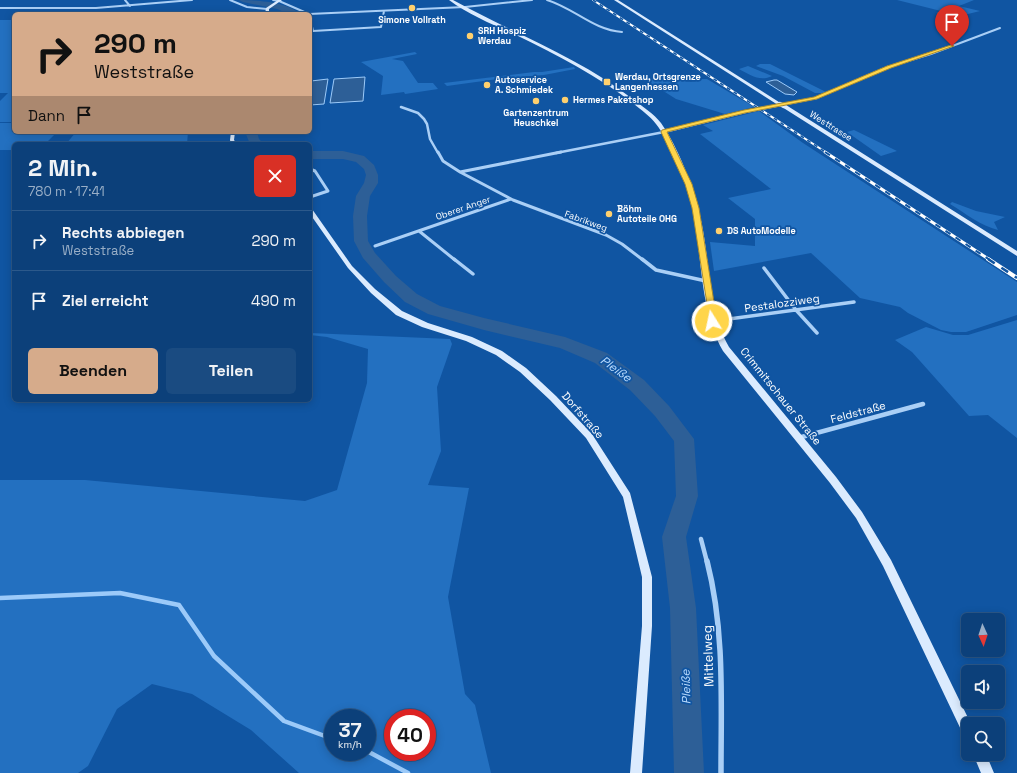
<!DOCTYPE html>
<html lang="de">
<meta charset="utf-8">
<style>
body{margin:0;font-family:"Space Grotesk",sans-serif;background:#1a4b81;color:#f1f3f6;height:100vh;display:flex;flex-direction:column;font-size:15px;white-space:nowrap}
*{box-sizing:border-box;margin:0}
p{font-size:13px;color:#9aafc7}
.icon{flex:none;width:22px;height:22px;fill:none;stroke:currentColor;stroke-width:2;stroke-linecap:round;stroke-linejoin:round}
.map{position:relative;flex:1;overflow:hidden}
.sheet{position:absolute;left:12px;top:142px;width:300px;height:260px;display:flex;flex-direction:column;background:#0c407a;border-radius:6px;box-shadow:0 2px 10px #0003,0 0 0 1px #2c598b}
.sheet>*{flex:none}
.hud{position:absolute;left:12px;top:12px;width:300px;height:122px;border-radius:6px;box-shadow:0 2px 10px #0003,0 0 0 1px #2c598b;background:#d6ab8b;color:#111;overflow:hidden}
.needle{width:26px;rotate:177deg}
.fabs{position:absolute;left:961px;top:613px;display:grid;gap:8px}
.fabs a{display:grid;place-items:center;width:44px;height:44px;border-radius:6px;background:#0c407a;box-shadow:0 2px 10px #0003,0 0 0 1px #2c598b;font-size:20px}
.speed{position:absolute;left:324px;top:709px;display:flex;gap:8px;font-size:20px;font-weight:700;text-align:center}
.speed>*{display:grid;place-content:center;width:52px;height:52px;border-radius:50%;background:#0c407a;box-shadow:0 2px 10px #0003,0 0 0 1px #2c598b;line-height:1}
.speed small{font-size:10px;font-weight:400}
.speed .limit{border:6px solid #d22;background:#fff;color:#111}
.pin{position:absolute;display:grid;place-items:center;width:34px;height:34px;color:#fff;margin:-41px -17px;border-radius:50% 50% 50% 0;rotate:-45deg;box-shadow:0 0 4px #0007}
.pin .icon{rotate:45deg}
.me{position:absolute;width:44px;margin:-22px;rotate:350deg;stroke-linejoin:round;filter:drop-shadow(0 0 3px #0008)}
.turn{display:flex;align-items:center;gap:14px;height:84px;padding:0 16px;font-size:18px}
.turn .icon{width:52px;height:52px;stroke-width:2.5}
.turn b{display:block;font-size:28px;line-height:34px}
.then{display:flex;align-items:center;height:38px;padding:0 16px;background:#0003;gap:8px;font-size:15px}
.round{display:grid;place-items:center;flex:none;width:42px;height:42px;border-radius:6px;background:#1a4b81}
.head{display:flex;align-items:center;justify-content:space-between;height:68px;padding:0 16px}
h1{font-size:24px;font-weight:700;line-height:30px}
.action{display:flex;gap:8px;margin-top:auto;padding:8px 16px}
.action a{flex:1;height:46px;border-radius:6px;background:#d6ab8b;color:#111;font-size:16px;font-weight:700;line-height:46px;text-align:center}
.action a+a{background:#1a4b81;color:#f1f3f6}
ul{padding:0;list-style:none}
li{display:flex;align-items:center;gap:12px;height:60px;padding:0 16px;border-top:1px solid #2c598b}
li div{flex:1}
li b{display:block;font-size:15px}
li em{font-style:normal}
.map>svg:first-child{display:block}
.green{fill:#2370c0;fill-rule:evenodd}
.water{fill:#2d5f97;stroke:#9ccaf9}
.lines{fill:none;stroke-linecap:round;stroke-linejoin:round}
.stream{stroke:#9ccaf9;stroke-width:4.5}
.river{fill:#2d5f97;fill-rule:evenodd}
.street-far5{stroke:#aacff6;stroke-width:2}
.street-far4{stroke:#aacff6;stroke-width:2.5}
.street-far3{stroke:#aacff6;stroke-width:3}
.street-far2{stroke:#aacff6;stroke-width:3.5}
.street-far1{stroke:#aacff6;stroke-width:4.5}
.street{stroke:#aacff6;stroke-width:5.5}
.secondary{fill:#dbebfe;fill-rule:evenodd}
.rail-far2-casing{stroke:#fff;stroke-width:2}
.rail-far1-casing{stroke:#fff;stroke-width:3}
.rail-casing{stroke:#fff;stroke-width:4}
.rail-far2{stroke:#1055a2;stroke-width:1.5;stroke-dasharray:4;stroke-linecap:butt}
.rail-far1{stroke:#1055a2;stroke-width:2;stroke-dasharray:6;stroke-linecap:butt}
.rail{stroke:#1055a2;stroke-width:2.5;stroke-dasharray:8;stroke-linecap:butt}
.secondary-bridge{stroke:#dbebfe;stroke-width:4.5}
.route{fill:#ffd54a;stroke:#a68a30}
.poi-dot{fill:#ffd06e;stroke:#1055a2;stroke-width:1.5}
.labels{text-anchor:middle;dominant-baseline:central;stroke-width:3.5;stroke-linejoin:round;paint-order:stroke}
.far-poi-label{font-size:9px;font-weight:bold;fill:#fff;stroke:#1055a2;text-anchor:start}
.far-street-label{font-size:9px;fill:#fff;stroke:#1055a2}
.street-label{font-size:11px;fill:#fff;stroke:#1055a2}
.water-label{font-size:12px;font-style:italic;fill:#b7d9fc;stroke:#1055a2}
.near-street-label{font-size:13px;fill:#fff;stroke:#1055a2}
</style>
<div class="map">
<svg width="1017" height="773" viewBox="0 0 1017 773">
<rect width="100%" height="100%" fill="#1055a2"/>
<!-- green -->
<path class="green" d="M897,0h77l-15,6 21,5 -24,6 -20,-4 5,-2z
M0,20h14v102h-14v-21l8,-8h-8z
M415,52l2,2 -25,5 11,2 15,22h15l5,6 -33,5 -1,-2 -23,3 2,-19 -22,-14z
M760,64h10l58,29h-13l-32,-17 -27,-10z
M748,66l24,10c-12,6 -22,-1 -33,-7z
M574,67l1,2 -31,6 -39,3 -58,8 -3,-3 90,-11h8z
M707,79l47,28 -29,7 -49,-15 -30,-19z
M759,111l44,32 214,139v33l-51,17h-15l-10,-2 -33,-17 -8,-6 -40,-9 -49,-45 -97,18 -4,-29 45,4v-27l-27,-21 43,-9 -71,-55 13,-3 -10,-6z
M0,123h14v9h43l-12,12h-31v6h-14z
M854,130l43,21 -16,5 -34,-24z
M76,132h112l-1,12h-121z
M952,202l24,9 29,6 -11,5 4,8c-17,-4 -33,-17 -48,-26z
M1017,320v118l-29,-23 -19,1 -57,-64 -17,-12 31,-13 27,8h15z
M310,333l140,6 2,5 -15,43 4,64 -13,34 41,3 -21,109 17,97 10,11 16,68h-192l-48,-43 -59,-36 -40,-10 -35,25 -29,57 -10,7h-78v-293h85l220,21 32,-11 30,-107 1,-34 -41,-12 -17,-2zM333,718h34v34h-34zM393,718h34v34h-34z"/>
<!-- water -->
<path class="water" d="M365,77l-2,24 -33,2 4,-24z
M328,79l-4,25 -14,1 1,-24z
M774,80h3l20,12 -3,3 -9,-1 -19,-12z"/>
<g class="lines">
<!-- stream -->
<path class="stream" d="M0,598l120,-5 59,12 35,51 70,65 49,18
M367,751l41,22"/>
<!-- river -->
<path class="river" d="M239,0c17,0 49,2 61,14h-11l-12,-5 -34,-7z
M245,132h12l2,7 5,5h-14z
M310,151h33l21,5 10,9 4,10v8l-8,13 -3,20 1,25 7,12 21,23 21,18 23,12 44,12 81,19 42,16 37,27 25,26 25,33 4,57 -12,41 10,71 8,165h-30l-4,-165 -8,-71 14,-41 -2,-55 -19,-25 -25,-26 -35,-27 -35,-15 -76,-18 -56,-16 -23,-12 -21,-20 -21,-24 -9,-17 -1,-25 3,-20 8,-13 2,-8 -2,-6 -8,-7 -13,-3h-33z"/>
<!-- street-far5 -->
<path class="street-far5" d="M125,0l5,6
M230,0l17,7 20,2
M273,0l6,1 30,13
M547,0c27,8 46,30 75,32
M0,8h96l96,-8
M309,14l156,-7 67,-7
M310,18l3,13 68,-4 3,-16
M885,68l46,-14 69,-26"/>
<!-- street-far4 -->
<path class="street-far4" d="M401,107l17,6 6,6 3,5 3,15 8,14
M556,153l108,-21 81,-20 71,-14 72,-31"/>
<!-- street-far3 -->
<path class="street-far3" d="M438,152l5,9 17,11 53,28 93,35 16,9 21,16
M310,169l5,2 13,20 -18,6
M460,172l101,-20
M419,231l36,29
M375,246l136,-47"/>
<!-- street-far2 -->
<path class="street-far2" d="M454,259l19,15
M642,259l14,11 50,11
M764,268l32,42 21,23
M714,321l140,-19"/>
<!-- street-far1 -->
<path class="street-far1" d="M798,438l125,-34
M701,539l6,23"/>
<!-- street -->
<path class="street" d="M707,561c18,70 14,141 14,212"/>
<!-- secondary -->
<path class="secondary" d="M278,0h4l-13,9v5h-4l1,-6z
M449,0h4c60,33 126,57 181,100 9,7 20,14 27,23 17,24 31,61 38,89 12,45 7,94 30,135l107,130 26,35 29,48 80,164h-3v14l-4,-2 -81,-170 -27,-48 -26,-35 -107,-132c-27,-48 -19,-107 -35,-159 -5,-18 -20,-53 -32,-68 -6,-8 -15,-14 -22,-20 -36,-28 -77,-49 -118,-69 -22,-10 -47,-20 -67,-35z
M614,0h4l164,104 -4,1z
M782,105h4l231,146v5l-235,-149z
M231,132h4l-1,8 3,4h-6l-1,-4z
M310,208l2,1 40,57 23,23 27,22 26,12 44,14 30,14 24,17 30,28 36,38 38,59 22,84v49l-10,147h-12l12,-147v-49l-19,-80 -37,-59 -36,-38 -30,-28 -24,-17 -30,-14 -44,-14 -26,-12 -25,-22 -23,-25 -38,-54z
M973,754h13l8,19h-13z"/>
<!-- rail-far2 casing -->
<g class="rail-far2-casing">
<path id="rail-far2" d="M593,0l234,153"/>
</g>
<!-- rail-far1 casing -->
<g class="rail-far1-casing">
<path id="rail-far1" d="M825,152l165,108"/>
</g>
<!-- rail casing -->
<g class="rail-casing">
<path id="rail" d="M988,259l29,19"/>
</g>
<!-- rail-far2 -->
<use href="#rail-far2" class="rail-far2"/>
<!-- rail-far1 -->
<use href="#rail-far1" class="rail-far1"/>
<!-- rail -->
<use href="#rail" class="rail"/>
<!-- secondary-bridge -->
<path class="secondary-bridge" d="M780,104l4,2"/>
</g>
<!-- route -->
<path class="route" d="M951,45l3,1 -63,22 -74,31 -72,14 -78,19 25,52 7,24 18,113 -2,2h-5l-18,-115 -7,-24 -24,-52 1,-2 82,-20 70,-13 73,-31z"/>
<!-- markers -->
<g class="poi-dot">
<circle cx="412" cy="8" r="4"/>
<circle cx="470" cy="36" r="4"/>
<rect x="603" y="78" width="8" height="8" rx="2"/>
<circle cx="487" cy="85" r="4"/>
<circle cx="565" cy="100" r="4"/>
<circle cx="536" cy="101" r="4"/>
<circle cx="609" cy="214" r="4"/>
<circle cx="719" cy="231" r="4"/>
</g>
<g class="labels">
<!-- far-poi labels -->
<g class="far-poi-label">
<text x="412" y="20" text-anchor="middle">Simone Vollrath</text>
<text x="478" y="31">SRH Hospiz<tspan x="478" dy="10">Werdau</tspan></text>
<text x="615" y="77">Werdau, Ortsgrenze<tspan x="615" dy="10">Langenhessen</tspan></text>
<text x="495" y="80">Autoservice<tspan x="495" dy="10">A. Schmiedek</tspan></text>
<text x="573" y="100">Hermes Paketshop</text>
<text x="536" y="113" text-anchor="middle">Gartenzentrum<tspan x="536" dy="10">Heuschkel</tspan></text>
<text x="617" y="209">Böhm<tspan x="617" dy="10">Autoteile OHG</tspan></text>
<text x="727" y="231">DS AutoModelle</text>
</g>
<!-- far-street labels -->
<g class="far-street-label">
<text transform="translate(831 126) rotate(32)">Westtrasse</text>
<text transform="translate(463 208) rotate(-19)">Oberer Anger</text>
<text transform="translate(586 221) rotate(20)">Fabrikweg</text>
</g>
<!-- street labels -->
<g class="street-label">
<text transform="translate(782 303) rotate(-8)">Pestalozziweg</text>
<text transform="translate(781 396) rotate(51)">Crimmitschauer Straße</text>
<text transform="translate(858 412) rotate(-15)">Feldstraße</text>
<text transform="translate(583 415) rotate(49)">Dorfstraße</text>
</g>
<!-- water labels -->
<g class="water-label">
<text transform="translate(616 369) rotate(36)">Pleiße</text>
<text transform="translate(686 687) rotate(-92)">Pleiße</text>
</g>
<!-- near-street labels -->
<g class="near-street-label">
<text transform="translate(708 656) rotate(-92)">Mittelweg</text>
</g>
</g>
</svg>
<div class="fabs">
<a><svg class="needle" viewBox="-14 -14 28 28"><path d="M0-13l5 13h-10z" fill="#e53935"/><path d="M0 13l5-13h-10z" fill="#9aafc7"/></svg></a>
<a><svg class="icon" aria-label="sound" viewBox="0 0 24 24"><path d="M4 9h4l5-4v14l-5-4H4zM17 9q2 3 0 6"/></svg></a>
<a><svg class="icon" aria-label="search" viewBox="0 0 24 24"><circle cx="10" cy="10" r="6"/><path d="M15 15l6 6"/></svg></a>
</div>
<div class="speed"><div>37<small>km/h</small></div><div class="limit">40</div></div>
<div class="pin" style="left:952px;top:46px;background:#d93025"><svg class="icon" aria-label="arrive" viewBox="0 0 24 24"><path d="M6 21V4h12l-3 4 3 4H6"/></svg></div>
<svg class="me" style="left:712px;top:321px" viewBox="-20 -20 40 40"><circle r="17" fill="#ffd54a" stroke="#fff" stroke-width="3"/><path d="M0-11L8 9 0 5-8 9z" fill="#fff"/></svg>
<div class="hud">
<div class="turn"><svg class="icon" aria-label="right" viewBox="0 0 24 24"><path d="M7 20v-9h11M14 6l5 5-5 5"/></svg><div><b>290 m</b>Weststraße</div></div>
<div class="then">Dann<svg class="icon" aria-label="arrive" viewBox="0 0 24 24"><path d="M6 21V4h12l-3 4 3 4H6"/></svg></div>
</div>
<section class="sheet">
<div class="head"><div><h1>2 Min.</h1><p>780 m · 17:41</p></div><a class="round" style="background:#d93025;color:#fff"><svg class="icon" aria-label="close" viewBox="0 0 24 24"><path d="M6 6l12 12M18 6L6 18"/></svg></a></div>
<ul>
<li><svg class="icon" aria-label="right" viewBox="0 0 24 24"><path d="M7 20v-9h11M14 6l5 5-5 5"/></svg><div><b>Rechts abbiegen</b><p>Weststraße</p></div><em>290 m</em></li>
<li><svg class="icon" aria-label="arrive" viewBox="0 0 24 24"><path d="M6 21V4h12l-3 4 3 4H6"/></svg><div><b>Ziel erreicht</b></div><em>490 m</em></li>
</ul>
<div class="action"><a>Beenden</a><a>Teilen</a></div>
</section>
</div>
